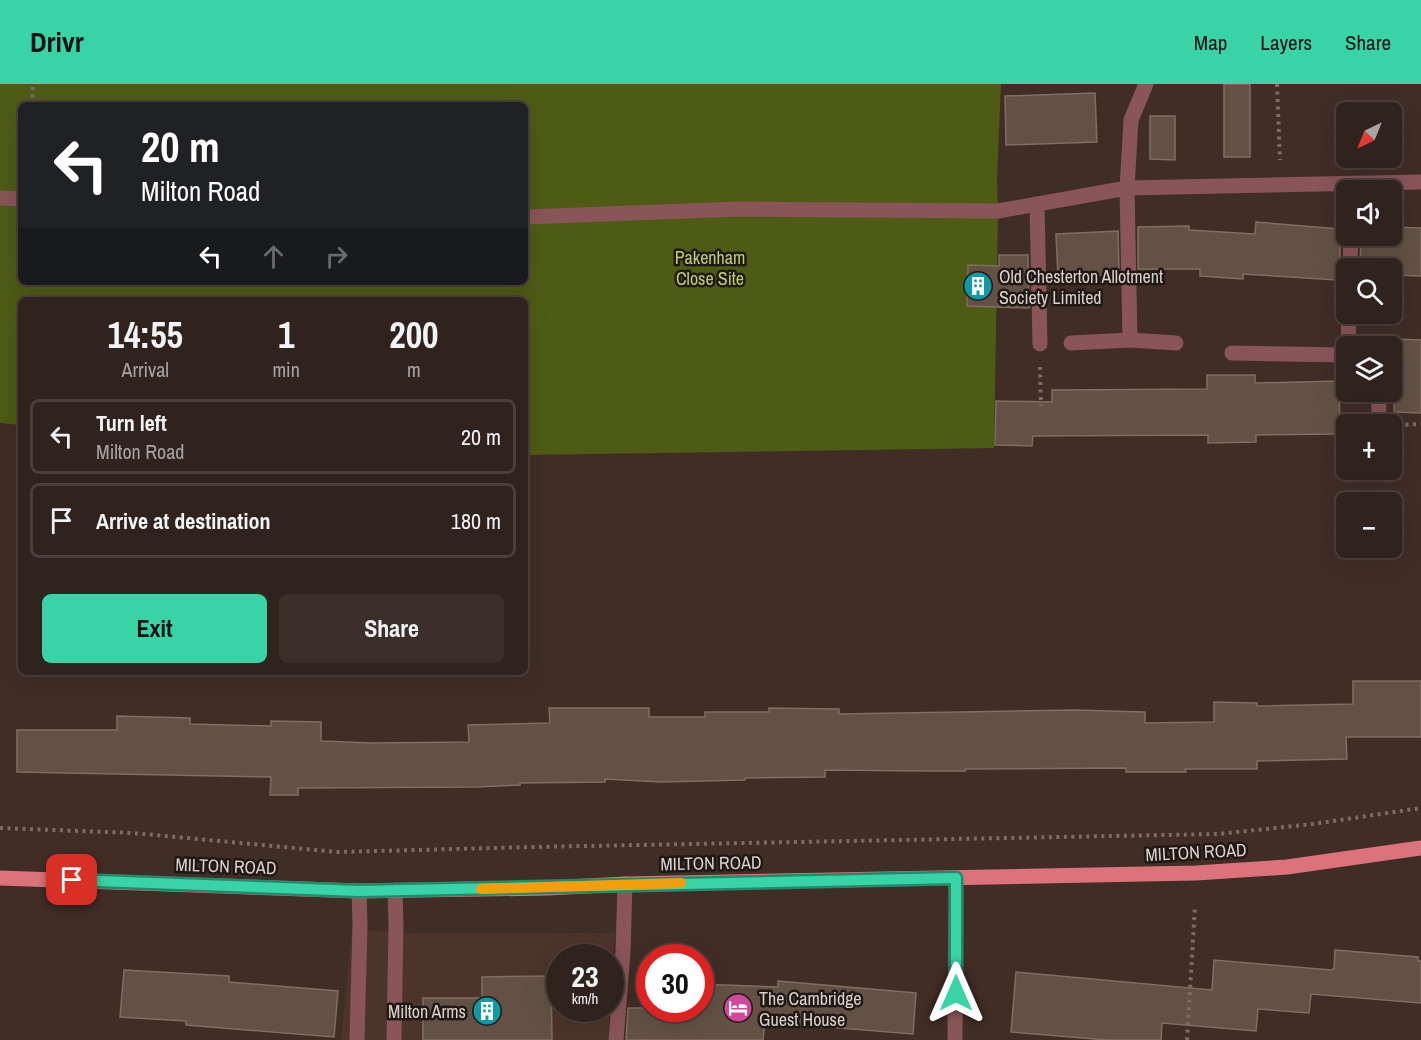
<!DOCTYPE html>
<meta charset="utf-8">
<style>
body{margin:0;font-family:"Archivo Narrow",sans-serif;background:#3c2f29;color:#f1f3f6;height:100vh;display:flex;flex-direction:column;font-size:22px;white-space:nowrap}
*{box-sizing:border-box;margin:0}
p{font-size:20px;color:#a8a4a3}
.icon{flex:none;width:33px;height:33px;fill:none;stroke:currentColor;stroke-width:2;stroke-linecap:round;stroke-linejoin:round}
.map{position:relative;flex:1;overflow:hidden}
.drawer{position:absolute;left:18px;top:213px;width:510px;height:378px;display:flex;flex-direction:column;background:#30221c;border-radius:9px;box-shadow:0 6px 24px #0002,0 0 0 2px #4b3f3b}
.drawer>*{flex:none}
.hud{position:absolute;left:18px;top:18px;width:510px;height:183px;border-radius:9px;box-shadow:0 6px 24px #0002,0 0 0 2px #4b3f3b;background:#202124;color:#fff;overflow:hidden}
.needle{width:39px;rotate:223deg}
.buttons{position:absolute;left:1336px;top:18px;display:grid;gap:12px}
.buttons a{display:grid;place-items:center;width:66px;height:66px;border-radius:9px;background:#30221c;box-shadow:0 6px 24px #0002,0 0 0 2px #4b3f3b;font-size:30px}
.speed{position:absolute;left:546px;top:860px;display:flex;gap:12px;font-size:30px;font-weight:700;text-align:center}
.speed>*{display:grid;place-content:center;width:78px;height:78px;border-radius:50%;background:#30221c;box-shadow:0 6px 24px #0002,0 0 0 2px #4b3f3b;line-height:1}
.speed small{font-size:15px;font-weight:400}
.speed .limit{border:9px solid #d22;background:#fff;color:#111}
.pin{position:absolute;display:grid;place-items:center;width:51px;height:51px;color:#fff;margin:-26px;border-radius:12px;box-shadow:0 3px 9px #0006}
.me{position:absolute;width:66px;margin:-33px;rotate:0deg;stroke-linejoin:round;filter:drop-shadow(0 0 4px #0008)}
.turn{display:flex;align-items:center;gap:21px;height:126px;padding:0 24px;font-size:27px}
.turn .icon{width:78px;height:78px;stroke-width:2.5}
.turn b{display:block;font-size:42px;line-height:51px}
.lanes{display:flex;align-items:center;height:57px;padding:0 24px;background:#0003;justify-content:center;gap:30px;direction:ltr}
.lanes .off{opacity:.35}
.eta{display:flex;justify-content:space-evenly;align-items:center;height:102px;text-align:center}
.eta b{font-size:36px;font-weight:700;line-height:42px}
.cta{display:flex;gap:12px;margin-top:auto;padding:12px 24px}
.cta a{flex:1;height:69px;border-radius:9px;background:#38d4a6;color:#111;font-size:24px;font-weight:700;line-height:69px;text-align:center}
.cta a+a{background:#3c2f29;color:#f1f3f6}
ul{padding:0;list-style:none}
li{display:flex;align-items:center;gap:18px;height:75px;margin:0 12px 9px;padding:0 12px;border:3px solid #4b3f3b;border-radius:9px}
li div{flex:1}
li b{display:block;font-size:22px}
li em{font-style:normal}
header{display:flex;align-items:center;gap:36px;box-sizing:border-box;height:84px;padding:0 30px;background:#38d4a6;color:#111}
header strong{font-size:28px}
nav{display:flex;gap:33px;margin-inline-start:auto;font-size:21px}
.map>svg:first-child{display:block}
.built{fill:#4d342a}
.green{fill:#4e5b15;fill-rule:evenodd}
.building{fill:#635145;stroke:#816d61;stroke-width:1.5}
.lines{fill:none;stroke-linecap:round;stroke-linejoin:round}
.path{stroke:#7d6c66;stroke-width:4;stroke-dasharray:3 4.5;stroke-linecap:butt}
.lane{stroke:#895558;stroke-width:15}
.street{stroke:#895558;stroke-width:15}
.primary{stroke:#dc737b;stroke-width:15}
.route-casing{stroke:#248a6c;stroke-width:15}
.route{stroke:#38d4a6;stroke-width:10}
.slow{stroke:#f59e0b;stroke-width:10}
.labels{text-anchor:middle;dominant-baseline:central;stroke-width:5;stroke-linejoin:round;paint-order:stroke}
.park-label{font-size:18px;fill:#bbd070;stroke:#201814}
.poi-label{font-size:18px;fill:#dcd0cb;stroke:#201814;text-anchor:start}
.street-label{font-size:18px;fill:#dcd0cb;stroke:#201814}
</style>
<header>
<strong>Drivr</strong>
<nav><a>Map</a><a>Layers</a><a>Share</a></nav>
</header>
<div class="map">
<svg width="1421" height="956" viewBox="0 0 1421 956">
<rect width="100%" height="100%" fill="#402d26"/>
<!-- built -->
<path class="built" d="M352,846l62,3h201l-4,71 -1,-47h-50v51h50l-2,32h-267z"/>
<!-- green -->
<path class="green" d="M0,0h1001l-4,95 1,32 -4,237 -469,7v-155h-504v125l-21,-2zM21,21h504v177h-504z"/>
<!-- building -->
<path class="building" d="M1224,0h26v73h-26z
M1095,9l2,49 -91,3 -1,-49z
M1150,32h25v44l-25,-1z
M1256,138l84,7v39h-3l-1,12 -93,-6v5l-43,-3v-7h-62v-42l51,-1v4l66,4z
M1392,143l29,1v48l-29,-1v-7h-32l1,-32h31z
M1118,147l1,38h-9v6l-52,2 -2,-43z
M999,171h29l1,53 -62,-2 1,-41 31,1z
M1395,255l26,1v73l-27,-1z
M1207,291h48v8l84,-2 1,53 -84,1v7l-48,1v-8l-175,1 -1,10 -37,-1 1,-44 56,1v-12l155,-1z
M1353,597h68v56h-75l1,22 -90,2v8h-72l1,3h-60v-4l-161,1v2h-42l-98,-1v7l-80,1v2l-84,2 -56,-3v3l-85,1v2l-43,2 -179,1v7h-28l1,-18 -254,-5v-42h100v-14l73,2v6l81,2v-5l50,1v19l50,2 98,-1 -1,-17 82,-2 -1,-15h100v9h56v-5h64v-4l70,1v5l235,-4 71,2v11l69,-1v-20l43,1v3l96,-2z
M1335,866l83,7v4h3v42l-110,-9 -2,19 -51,-4 -2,22 -94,-8 -1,17h-54l-96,-8 5,-60 196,18 2,-30 117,10 3,-1z
M124,886l105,6v6l109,9 -4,46 -148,-12v-4l-66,-4z
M551,892l1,64h-129v-42h59v-21z
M778,897l138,12 -3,41 -148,-12 -2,18h-137l2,-32h72v-24l78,3z"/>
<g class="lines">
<!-- path -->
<path class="path" d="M1277,0l3,76
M32,21l1,-21
M1040,283l1,39
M1398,341l23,-1
M0,744l133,5 204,19 196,-5 685,-13 95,-10 108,-16
M1187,956l8,-133"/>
<!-- lane -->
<path class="lane" d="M0,114l21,1
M1037,120l3,140
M525,133l214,-8 259,2
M394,956l2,-115 -1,-35
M616,956l7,-88 2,-68"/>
<!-- street -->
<path class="street" d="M998,127l129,-23 294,-6
M1350,184l1,-32
M1130,256l46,3
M1071,259l59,-3 -3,-152 4,-68 15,-36
M1348,262l1,-32
M1232,269l115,2
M1378,308l1,19
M357,956l3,-115 -1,-34
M955,956l1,-162"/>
<!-- primary -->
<path class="primary" d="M0,794l359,13 189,-3 77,-4 571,-11 91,-6 134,-19"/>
</g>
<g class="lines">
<!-- route casing -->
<g class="route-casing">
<path id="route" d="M72,796l287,11 597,-13v115"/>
</g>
<!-- route -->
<use href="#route" class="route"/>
<!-- slow -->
<path class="slow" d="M481,805l200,-6"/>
</g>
<!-- icons -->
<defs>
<g id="building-disc" transform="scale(1.5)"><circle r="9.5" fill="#0f9aa8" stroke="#201814"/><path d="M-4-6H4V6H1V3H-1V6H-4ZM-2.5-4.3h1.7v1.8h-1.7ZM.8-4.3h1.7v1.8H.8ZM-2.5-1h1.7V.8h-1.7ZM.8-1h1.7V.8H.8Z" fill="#fff"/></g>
<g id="hotel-disc" transform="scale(1.5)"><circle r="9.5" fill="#d1479c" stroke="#201814"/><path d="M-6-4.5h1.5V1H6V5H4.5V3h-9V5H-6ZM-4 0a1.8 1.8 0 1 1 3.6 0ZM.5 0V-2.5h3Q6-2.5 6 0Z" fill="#fff"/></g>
</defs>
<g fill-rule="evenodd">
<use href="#building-disc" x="978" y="202"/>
<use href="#hotel-disc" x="738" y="924"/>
<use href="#building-disc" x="487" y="927"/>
</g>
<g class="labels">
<!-- park labels -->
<g class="park-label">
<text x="710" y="173">Pakenham<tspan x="710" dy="21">Close Site</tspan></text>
</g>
<!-- poi labels -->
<g class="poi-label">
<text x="999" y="192">Old Chesterton Allotment<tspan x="999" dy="21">Society Limited</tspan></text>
<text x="759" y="914">The Cambridge<tspan x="759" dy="21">Guest House</tspan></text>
<text x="466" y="927" text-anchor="end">Milton Arms</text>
</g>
<!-- street labels -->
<g class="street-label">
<text transform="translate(1196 768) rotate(-3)">MILTON ROAD</text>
<text transform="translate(711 779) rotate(-1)">MILTON ROAD</text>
<text transform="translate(226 782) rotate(2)">MILTON ROAD</text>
</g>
</g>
</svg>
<div class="buttons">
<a><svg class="needle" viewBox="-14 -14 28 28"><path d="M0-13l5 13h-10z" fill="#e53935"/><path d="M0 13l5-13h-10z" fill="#a8a4a3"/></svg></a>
<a><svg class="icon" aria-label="sound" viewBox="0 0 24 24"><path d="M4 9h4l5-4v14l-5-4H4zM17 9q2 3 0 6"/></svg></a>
<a><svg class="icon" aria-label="search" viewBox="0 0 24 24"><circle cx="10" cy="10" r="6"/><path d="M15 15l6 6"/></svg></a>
<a><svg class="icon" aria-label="layers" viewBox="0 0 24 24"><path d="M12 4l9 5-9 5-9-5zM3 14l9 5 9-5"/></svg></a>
<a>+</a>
<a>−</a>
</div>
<div class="speed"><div>23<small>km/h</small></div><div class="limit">30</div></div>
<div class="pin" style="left:72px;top:796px;background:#d93025"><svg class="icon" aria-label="arrive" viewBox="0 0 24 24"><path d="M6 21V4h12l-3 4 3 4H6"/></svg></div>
<svg class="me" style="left:956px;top:909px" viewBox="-20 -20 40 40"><path d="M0-17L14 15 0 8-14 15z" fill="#38d4a6" stroke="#fff" stroke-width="4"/></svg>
<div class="hud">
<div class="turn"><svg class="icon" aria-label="left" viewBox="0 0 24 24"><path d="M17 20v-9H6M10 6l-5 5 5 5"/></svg><div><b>20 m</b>Milton Road</div></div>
<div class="lanes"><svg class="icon" aria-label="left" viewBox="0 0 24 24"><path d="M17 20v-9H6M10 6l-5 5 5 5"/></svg><svg class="icon off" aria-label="ahead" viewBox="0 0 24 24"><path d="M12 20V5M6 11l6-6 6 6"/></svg><svg class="icon off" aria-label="right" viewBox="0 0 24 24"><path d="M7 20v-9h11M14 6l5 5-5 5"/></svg></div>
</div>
<section class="drawer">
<div class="eta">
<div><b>14:55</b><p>Arrival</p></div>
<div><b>1</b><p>min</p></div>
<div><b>200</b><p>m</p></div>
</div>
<ul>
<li><svg class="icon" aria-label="left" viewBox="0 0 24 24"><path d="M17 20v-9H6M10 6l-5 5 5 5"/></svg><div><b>Turn left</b><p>Milton Road</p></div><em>20 m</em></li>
<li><svg class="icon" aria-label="arrive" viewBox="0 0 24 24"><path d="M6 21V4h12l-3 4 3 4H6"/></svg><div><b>Arrive at destination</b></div><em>180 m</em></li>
</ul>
<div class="cta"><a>Exit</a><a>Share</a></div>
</section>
</div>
